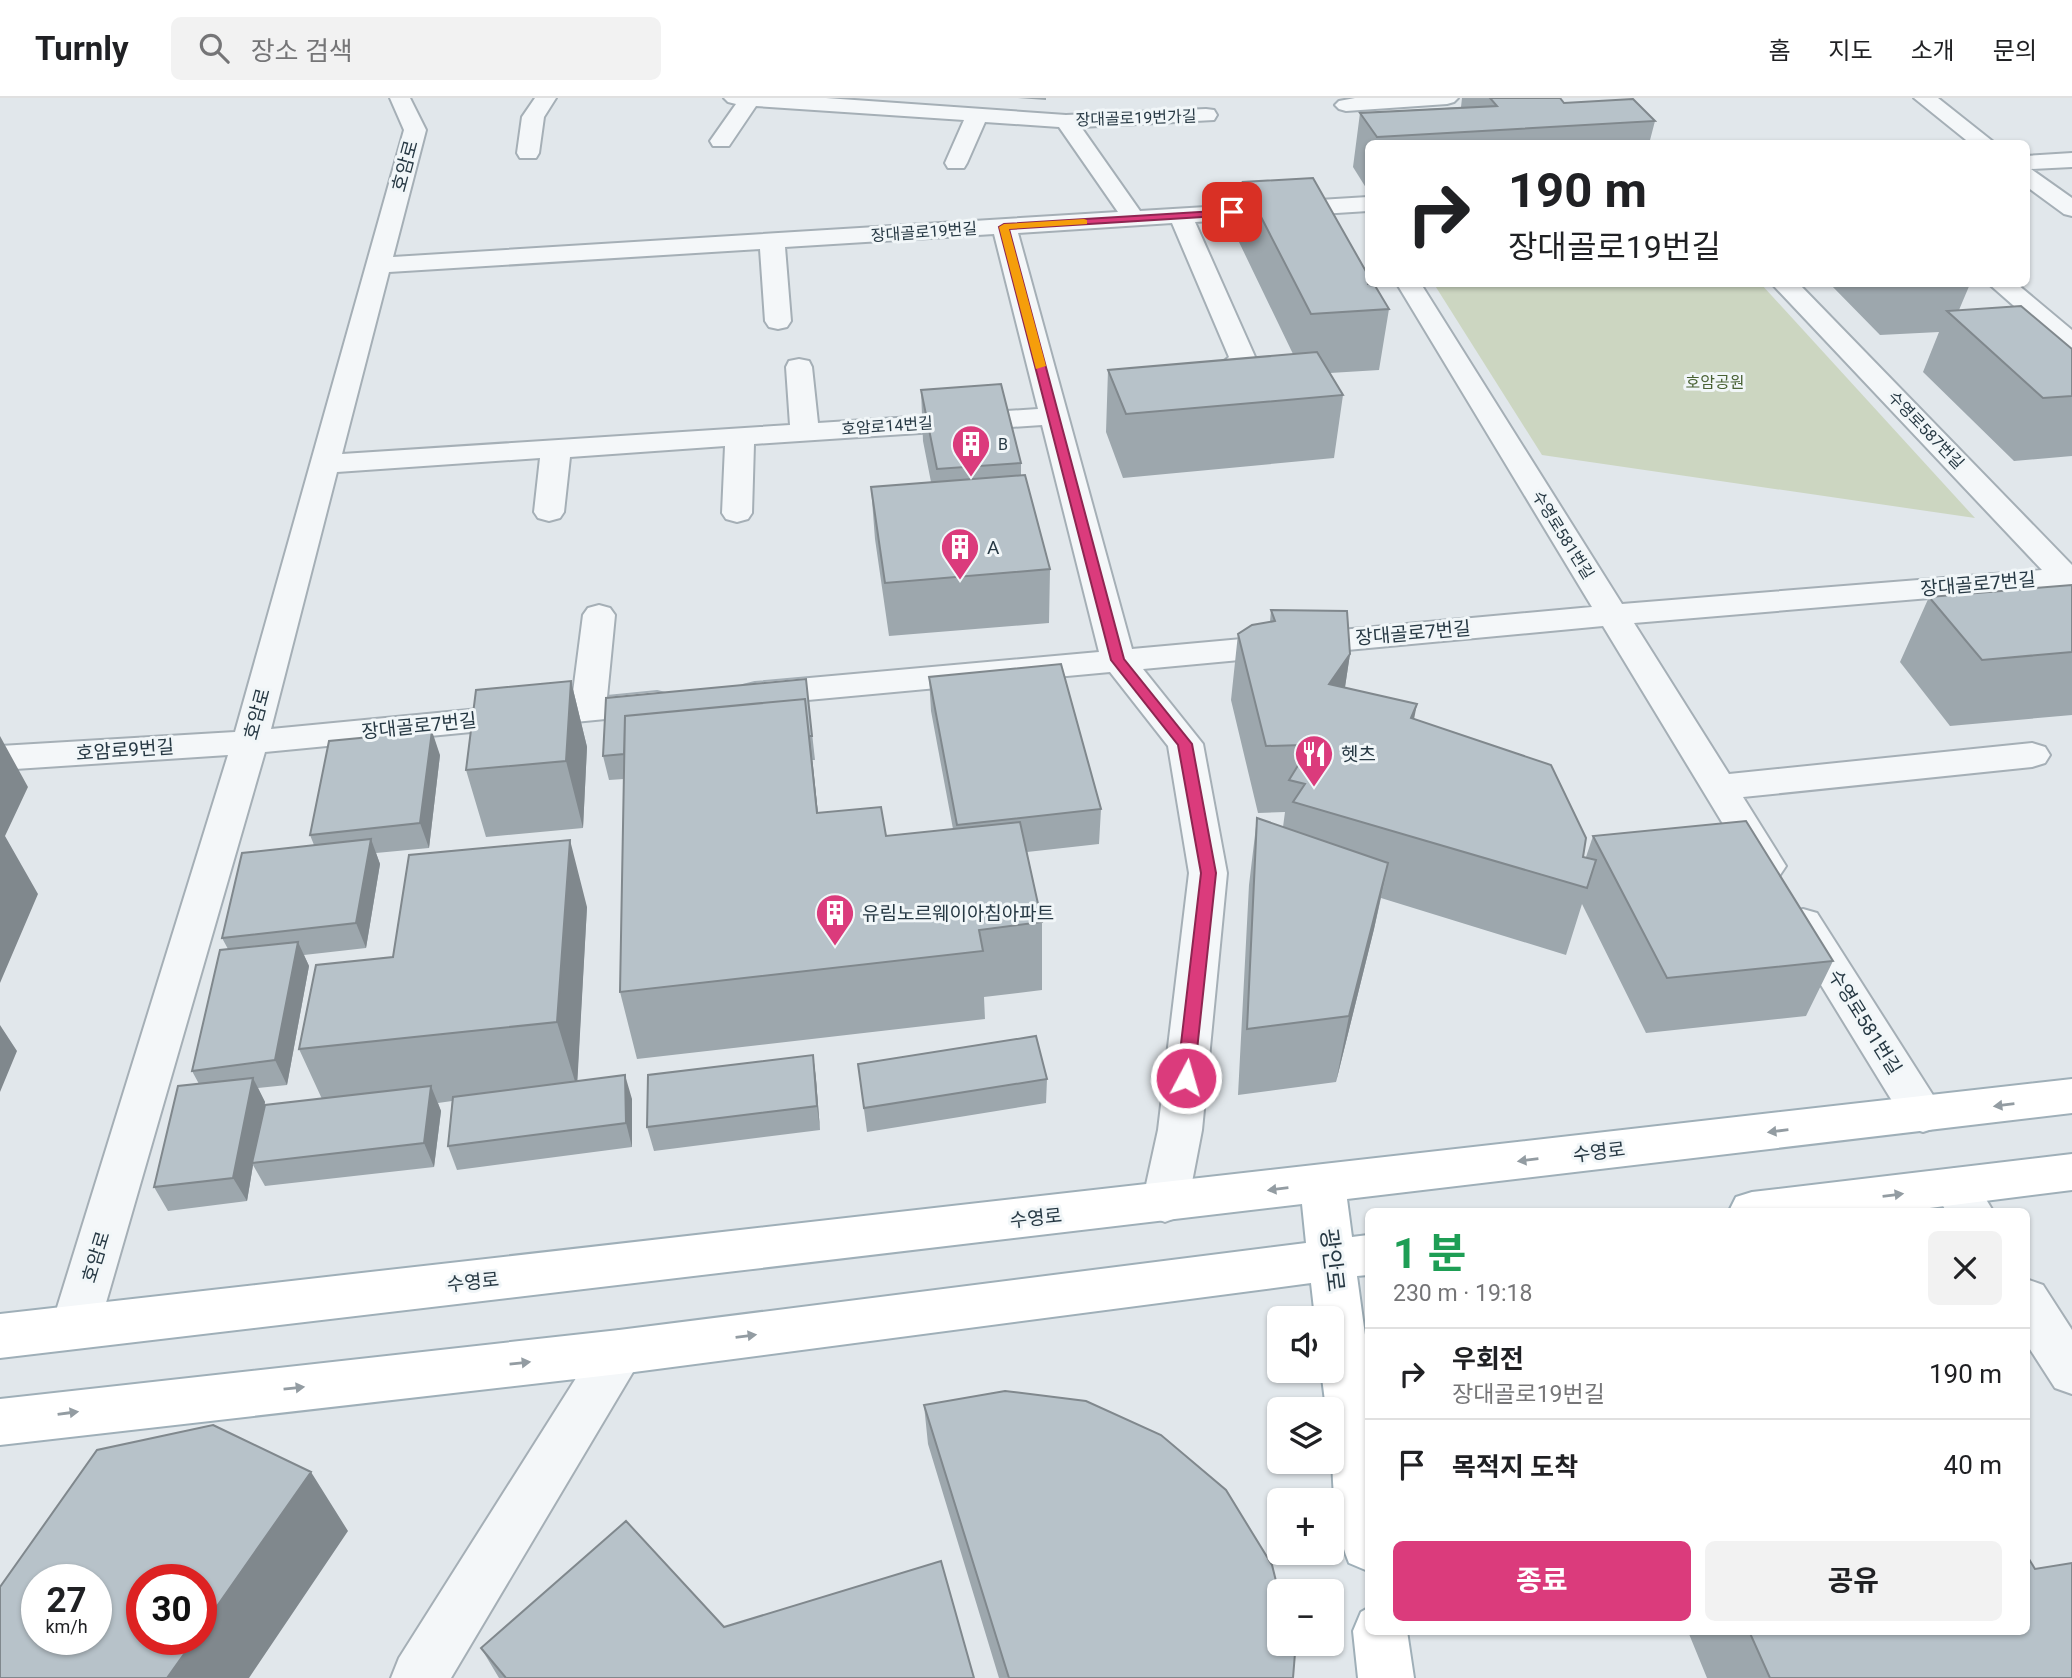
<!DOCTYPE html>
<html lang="ko">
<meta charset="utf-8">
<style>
body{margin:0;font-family:Roboto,"Noto Sans KR",sans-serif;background:#f2f2f2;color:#202124;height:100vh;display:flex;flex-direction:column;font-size:26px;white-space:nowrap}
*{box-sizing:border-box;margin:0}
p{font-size:23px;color:#757577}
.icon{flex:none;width:38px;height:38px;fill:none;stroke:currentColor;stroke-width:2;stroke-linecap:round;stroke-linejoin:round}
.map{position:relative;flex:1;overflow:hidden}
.side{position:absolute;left:1365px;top:1110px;width:665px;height:427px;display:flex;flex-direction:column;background:#fff;border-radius:10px;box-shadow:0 2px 5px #0004}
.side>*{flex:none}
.top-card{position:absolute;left:1365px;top:42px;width:665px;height:147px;border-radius:10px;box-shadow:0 2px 5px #0004;background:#fff;color:#202124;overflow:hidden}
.fabs{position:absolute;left:1267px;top:1208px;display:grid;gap:14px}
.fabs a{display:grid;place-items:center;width:77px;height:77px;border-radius:10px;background:#fff;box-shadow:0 2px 5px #0004;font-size:35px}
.speed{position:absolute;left:21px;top:1466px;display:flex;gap:14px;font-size:35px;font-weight:700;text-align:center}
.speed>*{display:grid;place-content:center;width:91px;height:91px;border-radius:50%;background:#fff;box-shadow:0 2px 5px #0004;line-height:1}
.speed small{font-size:18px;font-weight:400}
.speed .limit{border:10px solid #d22;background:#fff;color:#111}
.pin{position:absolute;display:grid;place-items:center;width:60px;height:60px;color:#fff;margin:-30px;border-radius:14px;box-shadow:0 4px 10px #0006}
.me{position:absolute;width:77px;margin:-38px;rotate:6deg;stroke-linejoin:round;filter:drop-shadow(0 0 5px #0008)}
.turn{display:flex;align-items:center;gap:24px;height:147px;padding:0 28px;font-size:32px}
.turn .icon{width:91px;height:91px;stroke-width:2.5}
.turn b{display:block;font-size:49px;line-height:60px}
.round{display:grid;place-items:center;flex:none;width:74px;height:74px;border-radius:10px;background:#f2f2f2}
.headline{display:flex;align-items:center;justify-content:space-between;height:119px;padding:0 28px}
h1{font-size:42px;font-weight:700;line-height:52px;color:#1e9e55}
.primary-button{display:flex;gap:14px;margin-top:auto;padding:14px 28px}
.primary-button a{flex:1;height:80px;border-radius:10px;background:#db3b7c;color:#fff;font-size:28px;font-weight:700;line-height:80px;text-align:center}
.primary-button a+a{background:#f2f2f2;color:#202124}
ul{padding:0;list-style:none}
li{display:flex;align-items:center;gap:21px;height:91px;padding:0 28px;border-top:2px solid #e0e0e0}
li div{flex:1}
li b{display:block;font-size:26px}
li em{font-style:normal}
header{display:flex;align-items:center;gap:42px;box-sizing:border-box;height:98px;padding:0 35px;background:#fff;border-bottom:2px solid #e0e0e0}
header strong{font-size:33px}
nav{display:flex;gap:38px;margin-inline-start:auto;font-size:24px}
.search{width:490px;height:63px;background:#f2f2f2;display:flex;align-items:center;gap:18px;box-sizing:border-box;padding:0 24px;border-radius:10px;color:#757577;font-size:26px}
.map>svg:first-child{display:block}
.green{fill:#ccd6c1}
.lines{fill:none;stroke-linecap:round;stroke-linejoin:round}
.minor-casing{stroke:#a5afb6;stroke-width:4}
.major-casing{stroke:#9fafb8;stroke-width:4}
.minor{fill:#f4f7f9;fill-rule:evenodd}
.major{fill:#fff;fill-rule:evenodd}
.wall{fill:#9da7ad}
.shaded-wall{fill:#80888d}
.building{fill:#b7c2c9;stroke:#80888d;stroke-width:2;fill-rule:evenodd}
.oneway{fill:#939ca2}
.route{fill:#db3b7c;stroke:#8e2651;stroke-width:2}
.slow{fill:#f59e0b}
.labels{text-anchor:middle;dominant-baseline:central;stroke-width:6;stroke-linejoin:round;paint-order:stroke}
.far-street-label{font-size:16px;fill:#273944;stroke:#f1f6f8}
.far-park-label{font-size:16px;fill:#486133;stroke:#f1f6f8}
.far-poi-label{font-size:16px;fill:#273944;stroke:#f1f6f8;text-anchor:start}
.street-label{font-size:19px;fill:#273944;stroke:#f1f6f8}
.poi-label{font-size:19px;fill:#273944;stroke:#f1f6f8;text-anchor:start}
.near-street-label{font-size:23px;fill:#273944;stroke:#f1f6f8}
</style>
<header>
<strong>Turnly</strong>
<div class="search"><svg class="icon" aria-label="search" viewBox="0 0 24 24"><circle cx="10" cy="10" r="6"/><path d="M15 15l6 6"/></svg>장소 검색</div>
<nav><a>홈</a><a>지도</a><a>소개</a><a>문의</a></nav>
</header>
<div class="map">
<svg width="2072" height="1580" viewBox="0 0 2072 1580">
<rect width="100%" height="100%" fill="#e1e7eb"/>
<!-- green -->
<path class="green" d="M1434,186h327l214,234 -433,-63z"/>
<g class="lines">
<!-- minor casing -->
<g class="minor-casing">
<path id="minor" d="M390,0h20l16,32 -33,127 725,-45 -59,-85 -74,-5 -18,41 -3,5h-16l-3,-5 19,-43 -208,-14 -27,40h-16l-3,-5 26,-37 -8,-2 -4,-4h102l240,17 140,-6 8,1 3,5 -3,5 -133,7 59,84 228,-14v14l-173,11 61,137c-14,21 -37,40 -64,34l-4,-6 4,-6 13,-3 24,-21 -57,-134 -154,10 114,416 460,-42 -195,-323h24l201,320 420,-34 -270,-286h27l273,281v21l-438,37 95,151 303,-31 13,4 5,8 -5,8 -13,4 -289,30 43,69 -6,9 -13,4 -13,-4 -151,-249 -460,43 60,75 24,129 -25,257 -14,73 -7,13 -16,6 -16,-6 -7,-13 16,-73 31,-257 -21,-127 -58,-74 -355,33 -12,-3 -5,-8 5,-8 12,-3 344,-31 -57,-227 -288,19 -2,69 -4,6 -11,3 -11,-3 -4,-6 3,-67 -155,11 -6,55 -4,6 -11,3 -11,-3 -4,-6 6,-54 -203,14 -66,257 301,-29 11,-85 5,-7 11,-3 11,3 5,7 -8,82 50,-5 12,3 5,8 -5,8 -12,3 -392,38 -166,575 -7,15 -17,6 -17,-6 -7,-15 177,-572 -228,15v-24l235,-14 169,-602zM994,136l44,175 -220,14 -6,-56 -3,-6 -10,-2 -10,2 -3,6 4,58 -448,29 47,-182 371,-23 5,72 4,6 9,2 9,-2 4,-6 -6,-74z
M535,0h21l-12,19 -5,36 -3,5h-16l-3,-5 5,-36z
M1355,0h103l-4,4 -7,2 -101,7 -7,-2 -4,-4 4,-4z
M1914,0h24l58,46h-25z
M2072,55v14l-41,2 41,29v18l-8,-2 -38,-28v-30z
M1989,186h28l55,46v21l-9,-2z
M1803,811l14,4 121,190 7,12 -7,12 -15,5 -15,-5 -125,-204 6,-10z
M1955,1070l16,6 22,37h-47l-14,-24 7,-13z
M2026,1181l17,6 29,45v64l-17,-6 -29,-45z
M619,1232l17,7 7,15 -7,15 -185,311h-60l8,-20 203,-321z"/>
</g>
<!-- major casing -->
<g class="major-casing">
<path id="major" d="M2072,981v34l-725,86 5,38 16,-2v40l-11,1 11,81v214l-19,-8c-19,-46 -17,-105 -17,-154h-6l-5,-39h11v-52h-17l-4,-35 -692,91 -619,71v-46l619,-69 687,-87 -4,-39 -1302,154v-44z
M2072,1056v36l-166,21h-177l7,-14 16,-5z
M1368,1510v23h39l7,47h-56l-5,-47 8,-19z"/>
</g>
<!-- minor -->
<use href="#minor" class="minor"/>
<!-- major -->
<use href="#major" class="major"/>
</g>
<!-- wall -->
<path class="wall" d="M1018,0h28v2z
M1462,0h98l4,5 91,18 -6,23h-281v47l-15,-24 7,-54 101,-6z
M1243,84l146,127 -10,61 -49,3 13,22 -9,63 -211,20 -17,-46 2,-62 185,-16 -55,-114z
M1830,186h140l-11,26 113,39v107l-58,5 -91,-89 16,-40 -59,3z
M921,292l100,73v12l29,94 -1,54 -160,13 -14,-97 -4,-52 60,-5 -8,-41z
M2072,487v130l-122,11 -50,-64 29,-65z
M1271,512l79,44 -5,33 69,32 169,138h3l7,-21 240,125 -27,55 -160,17 -64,-129 -16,51 -185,-57 -7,31 -38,153 -98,13 11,-210 8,-67 26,9 2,-15 -27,1 -27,-113 7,-66 32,-12z
M929,579l172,132 -2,35 -72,8 15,70v68l-58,7 1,22 -348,40 -17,-67 4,-213 -15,1 -6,-24 203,-77 9,81h-3l6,53 68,23 67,-7 -22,-118z
M571,583l16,66 -4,81 -97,9 -20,-67z
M440,657l-11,93 -53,5 4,11 -14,84 -62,7 5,11 -22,119 -29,3 7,14 -2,12 59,-15 -23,-50 94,-92 194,-50 -10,174 55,18v48l-175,23 -9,-24 4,-45 -14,2 3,8 -7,56 -169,19 -12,-21 -6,36 -79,10 -14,-24 45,-103 -7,-13 36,-122 -6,-11 92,-93 -4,-10z
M813,957l3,24 4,51 -166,21 -7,-24z
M858,966l189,15 -1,24 -179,29z
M924,1307l369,273h-294l-71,-234z
M724,1529l250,51h-475l-18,-30z
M1690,1533h336l46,47h-365l-18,-44z"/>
<!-- shaded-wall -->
<path class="shaded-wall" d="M1350,556l-10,66 -11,-36z
M571,583l16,66 -4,81 -17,-67z
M805,601l8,67 12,115 -8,-68z
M1417,606l-13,66 7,-52z
M432,633l8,24 -11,93 -9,-25z
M0,638l28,51 -23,49 33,58 -38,89z
M371,741l9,25 -14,84 -10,-25z
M570,742l17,67 -10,181 -20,-66z
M1388,765l-14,66 -38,153 13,-66z
M298,844l11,24 -22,119 -12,-25z
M0,927l17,26 -17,41z
M813,957l3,24 4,51 -3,-24z
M625,977l7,24v48l-6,-24z
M253,980l12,24 -11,60 -2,1 1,2 -6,36 -14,-23z
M431,988l10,25 -7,56 -10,-24z
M311,1374l37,59 -99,147h-82l27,-38h7v-11z"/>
<!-- building -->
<path class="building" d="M1490,0h70l4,5 69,-4 22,22 -278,16 -17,-24 137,-7z
M1831,44l2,2h-37z
M1313,80l55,97v9h6l15,25 -78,5 -68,-132z
M2021,208l51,43v47l-29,2 -96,-87z
M1317,254l26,43 -217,19 -18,-44z
M1001,286l20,79 -84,6 -16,-79z
M1025,377l25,94 -165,14 -14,-96z
M2072,487v67l-90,8 -53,-63z
M1271,512l76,1 3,43 -21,30 88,20 -6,14 140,47 35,73 -3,19 13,3 -9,28 -294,-86 12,-18 -16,-4 13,-21 23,-5 -22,-9 -37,1 -28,-112 14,-9 23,-4z
M1061,566l40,145 -144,16 -28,-148z
M806,581l6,57h-3l-4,-37 -180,17 -1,38 -21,2 3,-58z
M571,583l-5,80 -100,9 10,-80z
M805,601l12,114 64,-6 5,29 134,-14 22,100 -63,8 4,21 -363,41 5,-276z
M432,633l-12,92 -110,12 19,-94z
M1257,720l131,45 -39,153 -102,13z
M1746,723l87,140 -166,17 -74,-142z
M371,741l-15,84 -134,15 20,-85z
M570,742l-13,182 -258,27 17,-84 77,-8 16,-102z
M298,844l-23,118 -83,11 28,-121z
M1036,938l11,43 -183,29 -6,-44z
M813,957l4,51 -170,21 1,-52z
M625,977l1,48 -178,23 5,-49z
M253,980l-20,100 -79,9 24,-101z
M431,988l-7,57 -172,20 13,-58z
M1005,1293l81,10 75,34 65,55 46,75 7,28v50h13l3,10 -2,25h-284l-85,-273z
M213,1327l98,47 -110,157v-49h-59v60h52l-27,38h-167v-91l97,-137zM37,1482h59v60h-59z
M626,1423l98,106 217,-66 33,117h-468l-25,-30z
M2026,1456l9,15 37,-6v115h-302l-21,-47h277z"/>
<!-- one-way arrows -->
<defs><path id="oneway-solid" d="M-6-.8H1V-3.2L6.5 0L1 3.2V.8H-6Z" transform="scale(1.75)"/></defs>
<g class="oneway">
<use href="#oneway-solid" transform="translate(2004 1007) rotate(173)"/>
<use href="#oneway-solid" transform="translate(1778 1033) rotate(173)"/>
<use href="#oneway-solid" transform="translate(1528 1062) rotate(173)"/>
<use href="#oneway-solid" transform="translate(1278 1091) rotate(173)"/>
<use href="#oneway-solid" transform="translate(1893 1097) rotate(-7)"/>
<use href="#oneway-solid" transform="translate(746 1238) rotate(-7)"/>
<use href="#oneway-solid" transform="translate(520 1265) rotate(-6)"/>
<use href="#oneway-solid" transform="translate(294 1290) rotate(-6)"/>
<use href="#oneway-solid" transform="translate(68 1315) rotate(-8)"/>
</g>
<!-- route -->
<path class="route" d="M1232,112l5,2 -2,3 -226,14 115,430 68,85 24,129 -22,205 -2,5h-13l-2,-5 24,-205 -23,-128 -67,-85 -112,-433 5,-3z"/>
<!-- slow -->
<path class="slow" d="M1084,121l3,1v4l-78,5 37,137 -10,3 -37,-142 5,-3z"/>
<!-- icons -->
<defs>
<g id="building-pin" transform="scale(2.0125)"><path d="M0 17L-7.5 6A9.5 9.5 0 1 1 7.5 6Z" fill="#db3b7c" stroke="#f1f6f8"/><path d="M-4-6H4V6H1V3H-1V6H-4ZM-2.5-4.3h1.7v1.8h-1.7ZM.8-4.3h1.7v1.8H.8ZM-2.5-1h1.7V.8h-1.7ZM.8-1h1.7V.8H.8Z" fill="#fff"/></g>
<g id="restaurant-pin" transform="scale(2.0125)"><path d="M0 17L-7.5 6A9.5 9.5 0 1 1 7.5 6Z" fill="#db3b7c" stroke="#f1f6f8"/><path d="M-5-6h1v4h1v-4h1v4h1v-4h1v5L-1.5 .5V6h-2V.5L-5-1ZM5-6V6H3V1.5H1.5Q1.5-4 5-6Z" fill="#fff"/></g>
</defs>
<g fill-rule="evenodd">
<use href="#building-pin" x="971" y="346"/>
<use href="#building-pin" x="960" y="449"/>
<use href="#restaurant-pin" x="1314" y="656"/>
<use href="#building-pin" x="835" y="815"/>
</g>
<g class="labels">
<!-- far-street labels -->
<g class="far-street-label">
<text transform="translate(1136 20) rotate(-2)">장대골로19번가길</text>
<text transform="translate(924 134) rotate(-4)">장대골로19번길</text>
<text transform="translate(887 328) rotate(-4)">호암로14번길</text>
<text transform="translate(1926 332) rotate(46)">수영로587번길</text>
<text transform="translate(1563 437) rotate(58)">수영로581번길</text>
</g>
<!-- far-park labels -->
<g class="far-park-label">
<text x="1715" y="284">호암공원</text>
</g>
<!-- far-poi labels -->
<g class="far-poi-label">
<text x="998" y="346">B</text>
</g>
<!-- street labels -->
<g class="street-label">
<text transform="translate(405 68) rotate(-75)">호암로</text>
<text transform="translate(1978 486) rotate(-5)">장대골로7번길</text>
<text transform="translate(1413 535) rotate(-5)">장대골로7번길</text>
<text transform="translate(257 616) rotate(-75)">호암로</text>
<text transform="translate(419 628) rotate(-6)">장대골로7번길</text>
<text transform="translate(125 652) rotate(-4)">호암로9번길</text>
<text transform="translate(1865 924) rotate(58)">수영로581번길</text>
<text transform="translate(1599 1054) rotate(-7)">수영로</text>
<text transform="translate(1036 1120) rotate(-6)">수영로</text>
<text transform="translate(96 1159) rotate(-73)">호암로</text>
<text transform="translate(473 1184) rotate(-6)">수영로</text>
</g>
<!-- poi labels -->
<g class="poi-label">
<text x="987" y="449">A</text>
<text x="1341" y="656">헷츠</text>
<text x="862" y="815">유림노르웨이아침아파트</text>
</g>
<!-- near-street labels -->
<g class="near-street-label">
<text transform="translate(1332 1162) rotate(83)">광안로</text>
</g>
</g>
</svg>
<div class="fabs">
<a><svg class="icon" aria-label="sound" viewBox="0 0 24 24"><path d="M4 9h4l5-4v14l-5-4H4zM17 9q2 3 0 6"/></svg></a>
<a><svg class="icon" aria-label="layers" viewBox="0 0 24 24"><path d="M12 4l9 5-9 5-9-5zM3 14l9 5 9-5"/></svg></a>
<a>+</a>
<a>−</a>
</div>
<div class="speed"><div>27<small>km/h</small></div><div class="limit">30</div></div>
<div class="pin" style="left:1232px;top:114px;background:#d93025"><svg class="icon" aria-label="arrive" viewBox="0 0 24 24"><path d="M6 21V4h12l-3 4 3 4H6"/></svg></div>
<svg class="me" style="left:1186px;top:980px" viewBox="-20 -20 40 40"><circle r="17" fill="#db3b7c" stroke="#fff" stroke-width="3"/><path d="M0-11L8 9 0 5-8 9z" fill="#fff"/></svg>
<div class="top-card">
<div class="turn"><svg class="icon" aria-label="right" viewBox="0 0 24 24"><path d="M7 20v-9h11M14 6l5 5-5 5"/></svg><div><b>190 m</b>장대골로19번길</div></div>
</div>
<section class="side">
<div class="headline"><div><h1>1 분</h1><p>230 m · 19:18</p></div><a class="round"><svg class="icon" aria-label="close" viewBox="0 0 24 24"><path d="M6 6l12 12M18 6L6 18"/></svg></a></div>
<ul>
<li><svg class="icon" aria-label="right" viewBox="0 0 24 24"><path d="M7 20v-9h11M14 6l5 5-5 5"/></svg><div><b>우회전</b><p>장대골로19번길</p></div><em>190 m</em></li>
<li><svg class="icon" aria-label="arrive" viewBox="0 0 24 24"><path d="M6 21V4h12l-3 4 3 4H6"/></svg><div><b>목적지 도착</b></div><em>40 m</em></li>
</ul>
<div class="primary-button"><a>종료</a><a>공유</a></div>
</section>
</div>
